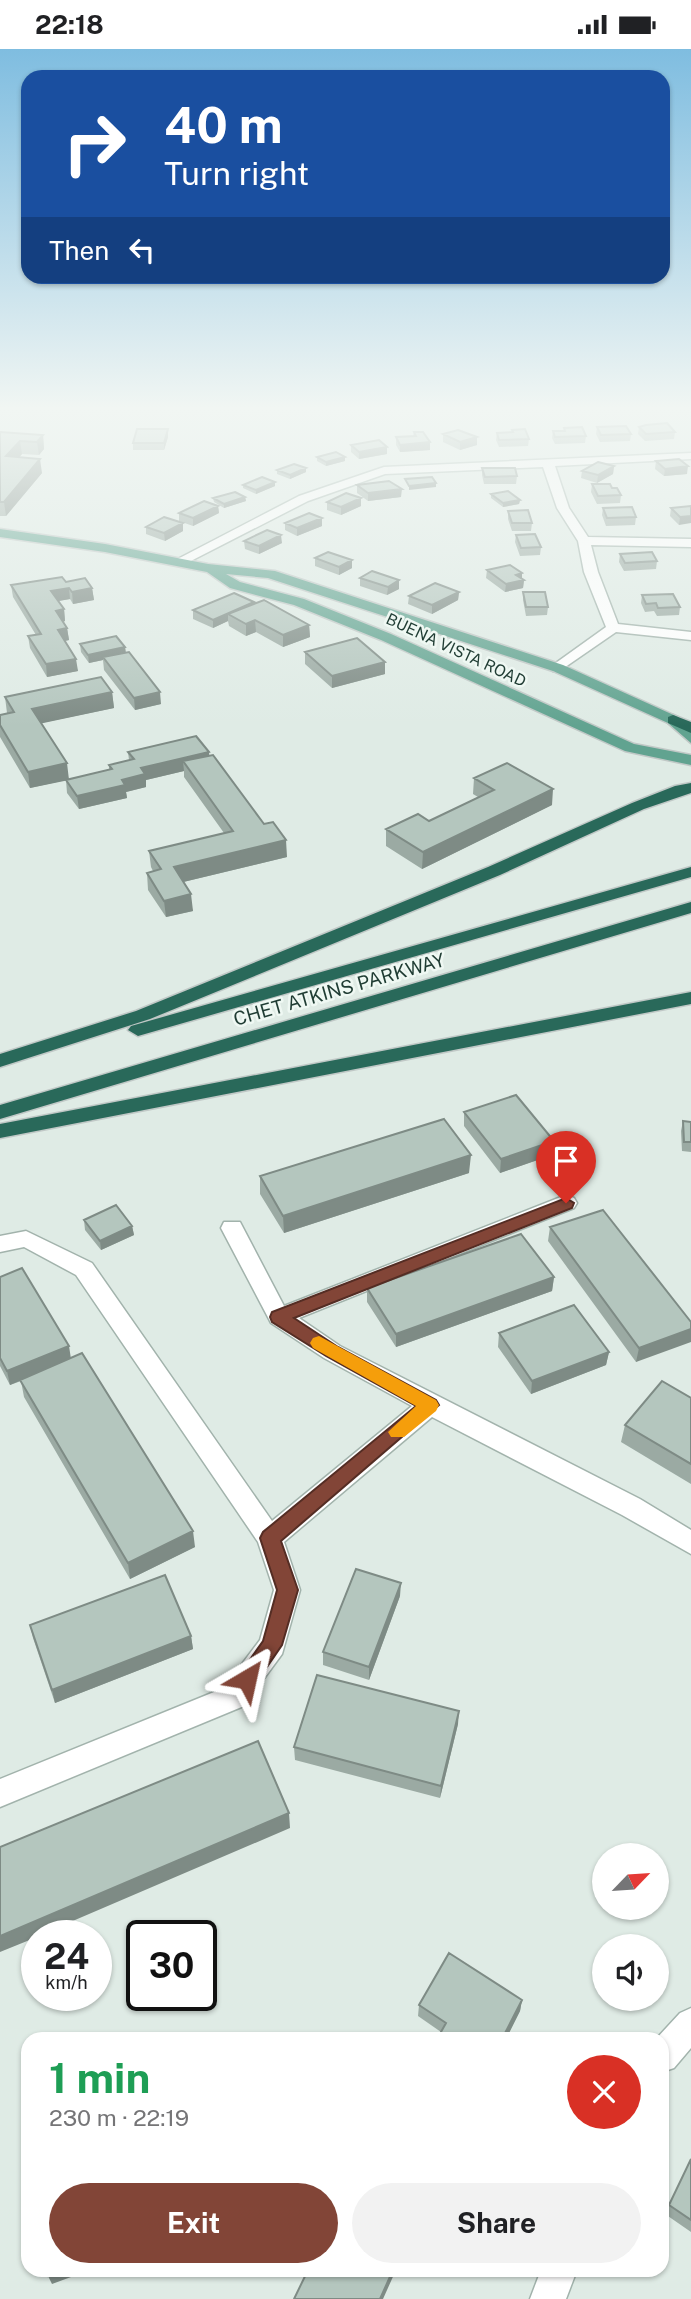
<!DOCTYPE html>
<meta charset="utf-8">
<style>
body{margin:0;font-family:"Public Sans",sans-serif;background:#f2f2f2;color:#202124;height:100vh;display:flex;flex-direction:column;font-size:26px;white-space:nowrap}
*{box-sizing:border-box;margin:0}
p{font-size:23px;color:#757577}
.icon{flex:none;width:38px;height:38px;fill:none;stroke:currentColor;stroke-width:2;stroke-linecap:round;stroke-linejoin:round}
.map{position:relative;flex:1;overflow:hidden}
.sheet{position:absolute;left:21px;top:1983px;width:648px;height:245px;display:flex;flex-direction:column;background:#fff;border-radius:21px;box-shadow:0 2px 5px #0004}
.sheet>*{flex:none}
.banner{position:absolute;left:21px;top:21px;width:649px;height:214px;border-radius:21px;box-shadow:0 2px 5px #0004;background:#1a4fa0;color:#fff;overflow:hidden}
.needle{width:46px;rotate:65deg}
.tools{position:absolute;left:592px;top:1794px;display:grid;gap:14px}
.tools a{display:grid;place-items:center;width:77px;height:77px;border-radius:50%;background:#fff;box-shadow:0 2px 5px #0004;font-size:35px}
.speed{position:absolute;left:21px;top:1871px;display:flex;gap:14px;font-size:35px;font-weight:700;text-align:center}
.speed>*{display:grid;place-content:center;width:91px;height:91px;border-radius:50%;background:#fff;box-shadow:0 2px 5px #0004;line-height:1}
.speed small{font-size:18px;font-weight:400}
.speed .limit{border:4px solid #111;border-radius:10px;background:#fff;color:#111}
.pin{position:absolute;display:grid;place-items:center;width:60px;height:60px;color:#fff;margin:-72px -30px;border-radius:50% 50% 50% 0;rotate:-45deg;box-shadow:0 0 7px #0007}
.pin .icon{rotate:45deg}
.me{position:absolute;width:77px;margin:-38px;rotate:36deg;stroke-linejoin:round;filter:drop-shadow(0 0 5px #0008)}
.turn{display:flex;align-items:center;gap:24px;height:147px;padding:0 28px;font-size:32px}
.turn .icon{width:91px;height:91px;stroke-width:2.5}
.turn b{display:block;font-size:49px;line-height:60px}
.then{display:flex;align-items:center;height:66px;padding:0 28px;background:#0003;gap:14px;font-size:26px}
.round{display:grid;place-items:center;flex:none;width:74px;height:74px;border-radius:37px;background:#f2f2f2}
.head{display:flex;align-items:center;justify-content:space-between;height:119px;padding:0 28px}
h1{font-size:42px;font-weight:700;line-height:52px;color:#1e9e55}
.action{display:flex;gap:14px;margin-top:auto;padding:14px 28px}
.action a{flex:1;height:80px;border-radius:42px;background:#824537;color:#fff;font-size:28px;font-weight:700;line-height:80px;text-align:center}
.action a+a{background:#f2f2f2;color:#202124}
.status{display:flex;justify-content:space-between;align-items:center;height:49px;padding:0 35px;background:#fff;direction:ltr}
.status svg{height:19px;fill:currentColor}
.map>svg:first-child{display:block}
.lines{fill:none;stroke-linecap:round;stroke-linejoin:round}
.minor-casing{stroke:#a2b3ac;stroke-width:3}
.primary-casing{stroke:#c0c8c6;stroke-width:3}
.motorway-casing{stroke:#c0c8c6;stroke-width:3}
.minor{fill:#fff;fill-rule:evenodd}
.primary{fill:#61a390;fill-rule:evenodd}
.motorway{fill:#29695a;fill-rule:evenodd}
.wall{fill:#9baaa3}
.shaded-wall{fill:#7e8b85}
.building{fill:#b4c6be;stroke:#7e8b85;stroke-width:2}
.route{fill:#824537;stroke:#542d24;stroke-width:2}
.slow{fill:#f59e0b}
.labels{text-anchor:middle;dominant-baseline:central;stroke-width:5;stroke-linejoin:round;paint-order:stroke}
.far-street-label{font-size:16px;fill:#1f3c33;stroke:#eff8f3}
.street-label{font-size:19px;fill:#1f3c33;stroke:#eff8f3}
</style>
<div class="status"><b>22:18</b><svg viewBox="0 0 49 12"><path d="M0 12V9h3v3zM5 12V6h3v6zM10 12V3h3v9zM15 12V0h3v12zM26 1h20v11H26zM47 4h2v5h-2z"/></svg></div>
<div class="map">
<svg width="691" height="2250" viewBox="0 0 691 2250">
<rect width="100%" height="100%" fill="#dfebe5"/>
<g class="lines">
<!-- minor casing -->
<g class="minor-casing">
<path id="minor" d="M691,404v6l-136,7 14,42 19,29 103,2v8l-100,-2 7,27 20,52 73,8v8l-75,-8 -58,40 -5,-1v-6l53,-38 -22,-55 -6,-31 -21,-33 -14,-41 -158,7 -77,27 -127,65 -11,-3 129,-67 85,-29z
M566,1146l8,3 3,5 -3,5 -275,110 41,28 300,153 51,31v24l-69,-39 -190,-98 -148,125 16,48 -18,64 -38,52 -244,101v-28l224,-91 36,-48 14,-50 -16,-48 -182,-267 -52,-28 -24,5v-16l26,-5 66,32 180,258 140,-115 -88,-48 -53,-35 -50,-95 3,-6h16l44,84z
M691,1959v40l-17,20 -12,4v-33h-6l24,-26z
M541,2221h36l-11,29h-36z"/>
</g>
<!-- primary casing -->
<g class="primary-casing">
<path id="primary" d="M0,480l105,15 103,20 67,7 288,94 115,52 13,12v14l-23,-20 -115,-52 -285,-93 -42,-4 14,8 64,17 87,35 243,110 57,11v10l-66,-14 -244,-111 -87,-35 -64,-17 -23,-16 -102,-20 -105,-15z"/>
</g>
<!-- motorway casing -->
<g class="motorway-casing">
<path id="motorway" d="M673,666l18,7v11l-23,-10v-6z
M691,734v10l-47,16 -144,66 -350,144 -150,48v-13l136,-43 352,-144 144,-64 43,-17z
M691,818v10l-546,157 -7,2 -10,-6 3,-4z
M691,853v11l-691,206v-14z
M691,943v12l-691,134v-14z"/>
</g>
<!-- minor -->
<use href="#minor" class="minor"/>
<!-- primary -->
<use href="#primary" class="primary"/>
<!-- motorway -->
<use href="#motorway" class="motorway"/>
</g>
<!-- wall -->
<path class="wall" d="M597,378l34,7 -1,7 -30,1 -4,-8z
M639,378l36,5 -1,7 -29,2 -7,-7z
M564,379l22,8 -1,7 -30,1 -3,-6 1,-7h11z
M168,380v8l-4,13h-31v-7z
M512,381l17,9 -1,7 -29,1 -3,-7 1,-7h15z
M0,383l43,3 1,14 -5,6 -17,-1 -3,3 23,16 -36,43h-6z
M414,383l16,10v8l-30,2 -4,-7v-8l17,-1z
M443,385l34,11 -17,5 -17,-8z
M351,396l36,2v7l-28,5 -8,-7z
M317,408l28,4 -19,5 -9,-5z
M656,412l31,13 -23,2 -9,-7z
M614,417l-1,8 -16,9 -16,-5 1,-7z
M482,419l35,8 -1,8h-32l-2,-9z
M277,421l29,2 -16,7 -13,-5z
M275,433v4l-19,8 -13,-6v-3z
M592,435l20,4 9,7 -1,8 -23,1 -6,-12z
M357,436l44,12 -33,4 -11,-8z
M491,445l29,6 -1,4 -16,3 -12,-9z
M245,448l1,4 -22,7 -10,-6 -1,-4z
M361,449v8l-20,9 -14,-5v-8z
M218,457l1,7 -26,13 -14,-5v-8z
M691,457l-12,19 -9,-9 1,-8z
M603,459l33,9 -1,8 -29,1 -4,-11z
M508,462l24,12 -1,8h-19l-4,-12z
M285,474l37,3 -25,10 -12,-6z
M146,478l37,4 -18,10 -19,-7z
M516,486l25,12 -1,8 -20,1 -5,-14z
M244,492l38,2 -23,11 -14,-5z
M620,505l37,7 -1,8 -32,2 -5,-9z
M315,509l37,2v8l-13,7 -24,-9z
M487,521l35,9 2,1 -1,8 -18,4 -19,-14z
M360,529l39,2v9l-12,6 -27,-9z
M66,533l26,6 2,12 -21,4 -3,-5 -12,2 6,8 1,12 -2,1 4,6 2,12 -4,1 13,30 -31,6 -17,-29 -2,-12 8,-1 -23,-38 -2,-12z
M459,543l-1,8 -26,14 -24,-10 1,-8z
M523,543l25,15 -1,8 -21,1 -3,-16z
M642,546l38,12 -1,8 -22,1 -3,-5 -9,1 -4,-9z
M254,553v2l55,21 1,12 -27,10 -27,-15 -10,4 -17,-10 -1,-5 -15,7 -20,-9v-9z
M80,595l45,3 1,6 35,51 -26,6 -31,-40 -1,-10 -14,3 -8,-11z
M305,603l80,10v12l-53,14 -27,-24z
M112,643l2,16 -73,15 28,56 40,-9v-5l20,-5 -1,-8 82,4 77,101 -104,25 10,29 -27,6 -18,-27 -1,-17 6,-2 -2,-4 -2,-16 75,-18 -40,-56v-6l-38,9v7l-20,5 1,6 -48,11 -12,-16 -1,-13 -36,8 -30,-51v-22l7,-2 -2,-16z
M474,729l78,27 -130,64 -36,-23v-17l43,-8 49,-24 -5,-3z
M464,1063l90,29 -2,14 -52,18 -36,-47z
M683,1072l8,1v30l-9,-1 -1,-20z
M469,1124l-185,60 -24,-39v-18z
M84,1171l48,6 2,9 -33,15 -16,-20z
M550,1178l141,95 -55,40 -88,-121z
M0,1228l71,81 124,189 -65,32 -106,-182 -3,-16 -11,4 -10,-19z
M554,1228l-2,14 -156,56 -29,-45v-14z
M499,1284l110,19 -3,13 -75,29 -33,-47z
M691,1349v86l-70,-42 4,-17z
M400,1547l-31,84 -46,-15v-13z
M30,1576l161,11 2,13 -138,54 -22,-65z
M458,1675l-18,74 -145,-38 -1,-13z
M522,1951l-2,11 -14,28h-69l4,-7 -23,-16 1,-11z
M691,2110v73l-26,-18z"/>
<!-- shaded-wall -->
<path class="shaded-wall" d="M168,380v8l-4,13v-7z
M43,386l1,14 -5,6 -2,-13z
M477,388v8l-17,5v-8z
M20,392l2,13 -14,16 -2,-14z
M430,393v8l-30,2v-7z
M387,398v7l-28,5v-7z
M345,408v4l-19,5v-4z
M40,410l2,14 -36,43 -2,-14z
M614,417l-1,8 -16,9 1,-8z
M688,417l-1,8 -23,2 1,-7z
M306,419v4l-16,7v-4z
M275,433v4l-19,8v-4z
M436,434v4l-27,3v-4z
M402,440l-1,8 -33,4v-8z
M245,448l1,4 -22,7v-4z
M361,449v8l-20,9v-8z
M520,451l-1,4 -16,3v-4z
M218,457l1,7 -26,13v-8z
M691,467v7l-12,2 1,-8z
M322,469v8l-25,10v-8z
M183,474v8l-18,10 -1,-8z
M281,486l1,8 -23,11v-8z
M352,511v8l-13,7v-8z
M522,524v7h2l-1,8 -18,4 1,-8 10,-9z
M399,531v9l-12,6 1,-8z
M69,539l1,11 -17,3 -2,-11z
M92,539l2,12 -21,4 -1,-12z
M459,543l-1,8 -26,14v-9z
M254,553v8l-26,4v7l-15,7v-8z
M64,560l1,12 -7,2 -2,-12z
M255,571l1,12 -10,4v-12z
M309,576l1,12 -27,10v-12z
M67,579l2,12 -9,2 -2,-12z
M125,598l1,9 -23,1v3l-14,3 -1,-8z
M76,610l2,12 -31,6 -1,-13z
M385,613v12l-53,14v-12z
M112,643l2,16 -80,17 -2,-16z
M160,643l1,12 -26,6 -1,-12z
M209,703l1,12 -27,-3 1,10 -38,9v7l-20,5 1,6 -48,11 -2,-13 45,-16 19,-12z
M67,714l2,17 -39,8 -2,-16z
M553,740l-1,16 -130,64 1,-17z
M286,791l1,17 -112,27 -1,-17z
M191,845l2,17 -27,6 -2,-16z
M554,1092l-2,14 -52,18 1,-14z
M471,1106l-2,18 -185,60 -1,-17z
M132,1177l2,9 -33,15 -1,-9z
M554,1228l-2,14 -156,56v-13z
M691,1280v13l-55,20 3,-14z
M69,1297l2,13 -61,26 -3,-14z
M609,1303l-3,13 -75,29 1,-13z
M193,1482l2,16 -65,32 -2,-16z
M401,1534l-1,13 -31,84v-13z
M191,1587l2,13 -138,54 -3,-13z
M459,1662l-1,13 -18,74 1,-12z
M289,1764l1,15 -250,107h-3v2l-37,15v-16z
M522,1951l-2,11 -14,28h-4z
M64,2221h26l-38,14 -4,-8z
M393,2221h3l-13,29h-3z"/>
<!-- building -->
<path class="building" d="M667,374l8,9 -29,2 -7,-7 7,-2z
M626,377l5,8 -30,1 -4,-8z
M582,378l4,9 -31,1 -2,-6h12l-1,-3z
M137,380h31l-4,14h-31z
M525,380l4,10 -30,1 -2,-7 16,-1 -1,-2z
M458,381l19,7 -17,5 -17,-8z
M0,383l43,3 -6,7 -17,-1 -14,15 34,3 -36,43h-4z
M414,383h9l7,10 -30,3 -4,-8 20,-1z
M379,391l8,7 -28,5 -8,-7z
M336,403l9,5 -19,5 -9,-5z
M679,410l9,7 -23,3 -9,-8z
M598,413l16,4 -16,9 -16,-4z
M294,415l12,4 -16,7 -13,-5z
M482,419h33l2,8 -32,1z
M262,428l13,5 -19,8 -13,-5z
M432,428l4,6 -27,3 -4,-7z
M389,432l13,8 -34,4 -11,-8z
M592,435h18l2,4h5l4,7 -23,1z
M508,442l12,9 -17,3 -12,-9z
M235,443l10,5 -21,7 -11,-6z
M346,444l15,5 -20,9 -14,-5z
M204,452l14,5 -25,12 -14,-5z
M691,457v10l-11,1 -9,-9z
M632,458l4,10 -29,1 -4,-10z
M528,461l4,13h-20l-4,-12z
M309,464l13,5 -25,10 -12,-5z
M164,468l19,6 -19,10 -18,-6z
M267,481l14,5 -22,11 -15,-5z
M535,485l6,13 -20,1 -5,-13z
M328,503l24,8 -13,7 -24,-9z
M652,503l5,9 -32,2 -5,-9z
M510,516l12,8 -6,2 8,5 -18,4 -19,-14z
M372,522l27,9 -11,7 -28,-9z
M62,528l4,5 19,-4 7,10 -20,4 -3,-4 -18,3 13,18 -8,2 11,17 -9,2 18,29 -30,5 -18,-28 13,-2 -30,-49z
M435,534l24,9 -27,13 -23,-9z
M523,543h22l3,15h-22z
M234,544l20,9 -41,18 -20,-10z
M673,545l7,13 -22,1 -2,-5 -10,1 -4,-9z
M264,551l45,25 -26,10 -28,-15 -9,4 -18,-10z
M116,587l9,11 -37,8 -8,-11z
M357,589l28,24 -53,14 -27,-24z
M129,603l31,40 -26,6 -31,-41z
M101,628l11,15 -80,17 35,54 -39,9 -28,-47v-10l14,-3 -9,-15z
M196,687l13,16 -68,16 4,6 -23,6 3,5 -48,11 -11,-16 46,-11 -3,-4 25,-6 -6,-7z
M213,706l51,69 9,-2 13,18 -112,27 17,27 -27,7 -17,-28 14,-4 -12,-18 84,-20 -50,-70z
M507,714l46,26 -130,63 -37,-23 32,-15 11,7 65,-31 -20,-12z
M516,1046l38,46 -53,18 -37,-47z
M444,1070l27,36 -188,61 -23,-40z
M683,1072l8,1v20h-7z
M116,1156l16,21 -32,15 -16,-21z
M603,1161l88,112v7l-52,19 -89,-121z
M521,1185l33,43 -158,57 -29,-46z
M22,1219l47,78 -62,25 -7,-13v-81z
M574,1256l35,47 -77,29 -33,-48z
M82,1304l111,178 -65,32 -108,-183z
M662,1332l29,17v66l-66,-39z
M356,1520l45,14 -32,84 -46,-15z
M165,1526l26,61 -139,54 -22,-65z
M317,1626l142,36 -18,75 -147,-39z
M258,1692l31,72 -289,123v-89z
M449,1904l73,47 -20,39h-65l9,-16 -27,-18z
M691,2110v61l-22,-15z
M47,2221h17l-16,6z
M308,2221h85l-13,29h-86z"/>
<!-- sky -->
<linearGradient id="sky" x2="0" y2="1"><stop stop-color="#7fbde0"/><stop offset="0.53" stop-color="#f1f6f3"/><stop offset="1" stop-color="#f1f6f3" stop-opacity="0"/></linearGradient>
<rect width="691" height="677" fill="url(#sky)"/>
<!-- route -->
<path class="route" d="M566,1149l8,5 -2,5 -278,110 44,29 98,53 3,5 -158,136 17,49 -16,55 -28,41 -7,3 -8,-3 -3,-7 27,-38 14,-51 -17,-52 3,-6 153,-126 -90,-50 -54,-34 -2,-5 2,-5z"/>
<!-- slow -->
<path class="slow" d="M319,1287l117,64 3,5 -3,6 -32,26h-13l-3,-5 28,-26 -103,-58 -3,-5 3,-5z"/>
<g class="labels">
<!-- far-street labels -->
<g class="far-street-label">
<text transform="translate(456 601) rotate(25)">BUENA VISTA ROAD</text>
</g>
<!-- street labels -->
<g class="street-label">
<text transform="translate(339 940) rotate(-16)">CHET ATKINS PARKWAY</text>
</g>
</g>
</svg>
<div class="tools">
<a><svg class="needle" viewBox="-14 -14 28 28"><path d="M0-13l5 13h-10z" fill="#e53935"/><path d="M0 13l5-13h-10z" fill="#757577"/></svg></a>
<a><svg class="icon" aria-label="sound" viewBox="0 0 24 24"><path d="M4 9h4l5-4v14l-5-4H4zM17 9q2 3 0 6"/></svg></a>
</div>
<div class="speed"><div>24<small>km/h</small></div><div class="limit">30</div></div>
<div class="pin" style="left:566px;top:1154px;background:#d93025"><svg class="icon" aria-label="arrive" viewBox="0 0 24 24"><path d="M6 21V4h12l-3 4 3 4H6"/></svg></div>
<svg class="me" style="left:247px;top:1630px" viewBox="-20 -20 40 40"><path d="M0-17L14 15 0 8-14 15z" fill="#824537" stroke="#fff" stroke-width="4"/></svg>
<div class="banner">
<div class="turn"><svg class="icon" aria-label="right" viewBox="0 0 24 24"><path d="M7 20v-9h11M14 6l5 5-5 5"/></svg><div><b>40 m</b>Turn right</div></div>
<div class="then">Then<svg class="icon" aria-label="left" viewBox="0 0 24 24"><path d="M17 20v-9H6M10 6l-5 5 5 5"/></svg></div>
</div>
<section class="sheet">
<div class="head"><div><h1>1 min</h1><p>230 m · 22:19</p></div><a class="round" style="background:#d93025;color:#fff"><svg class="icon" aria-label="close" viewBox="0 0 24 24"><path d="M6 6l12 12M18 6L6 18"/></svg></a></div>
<div class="action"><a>Exit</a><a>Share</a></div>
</section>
</div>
